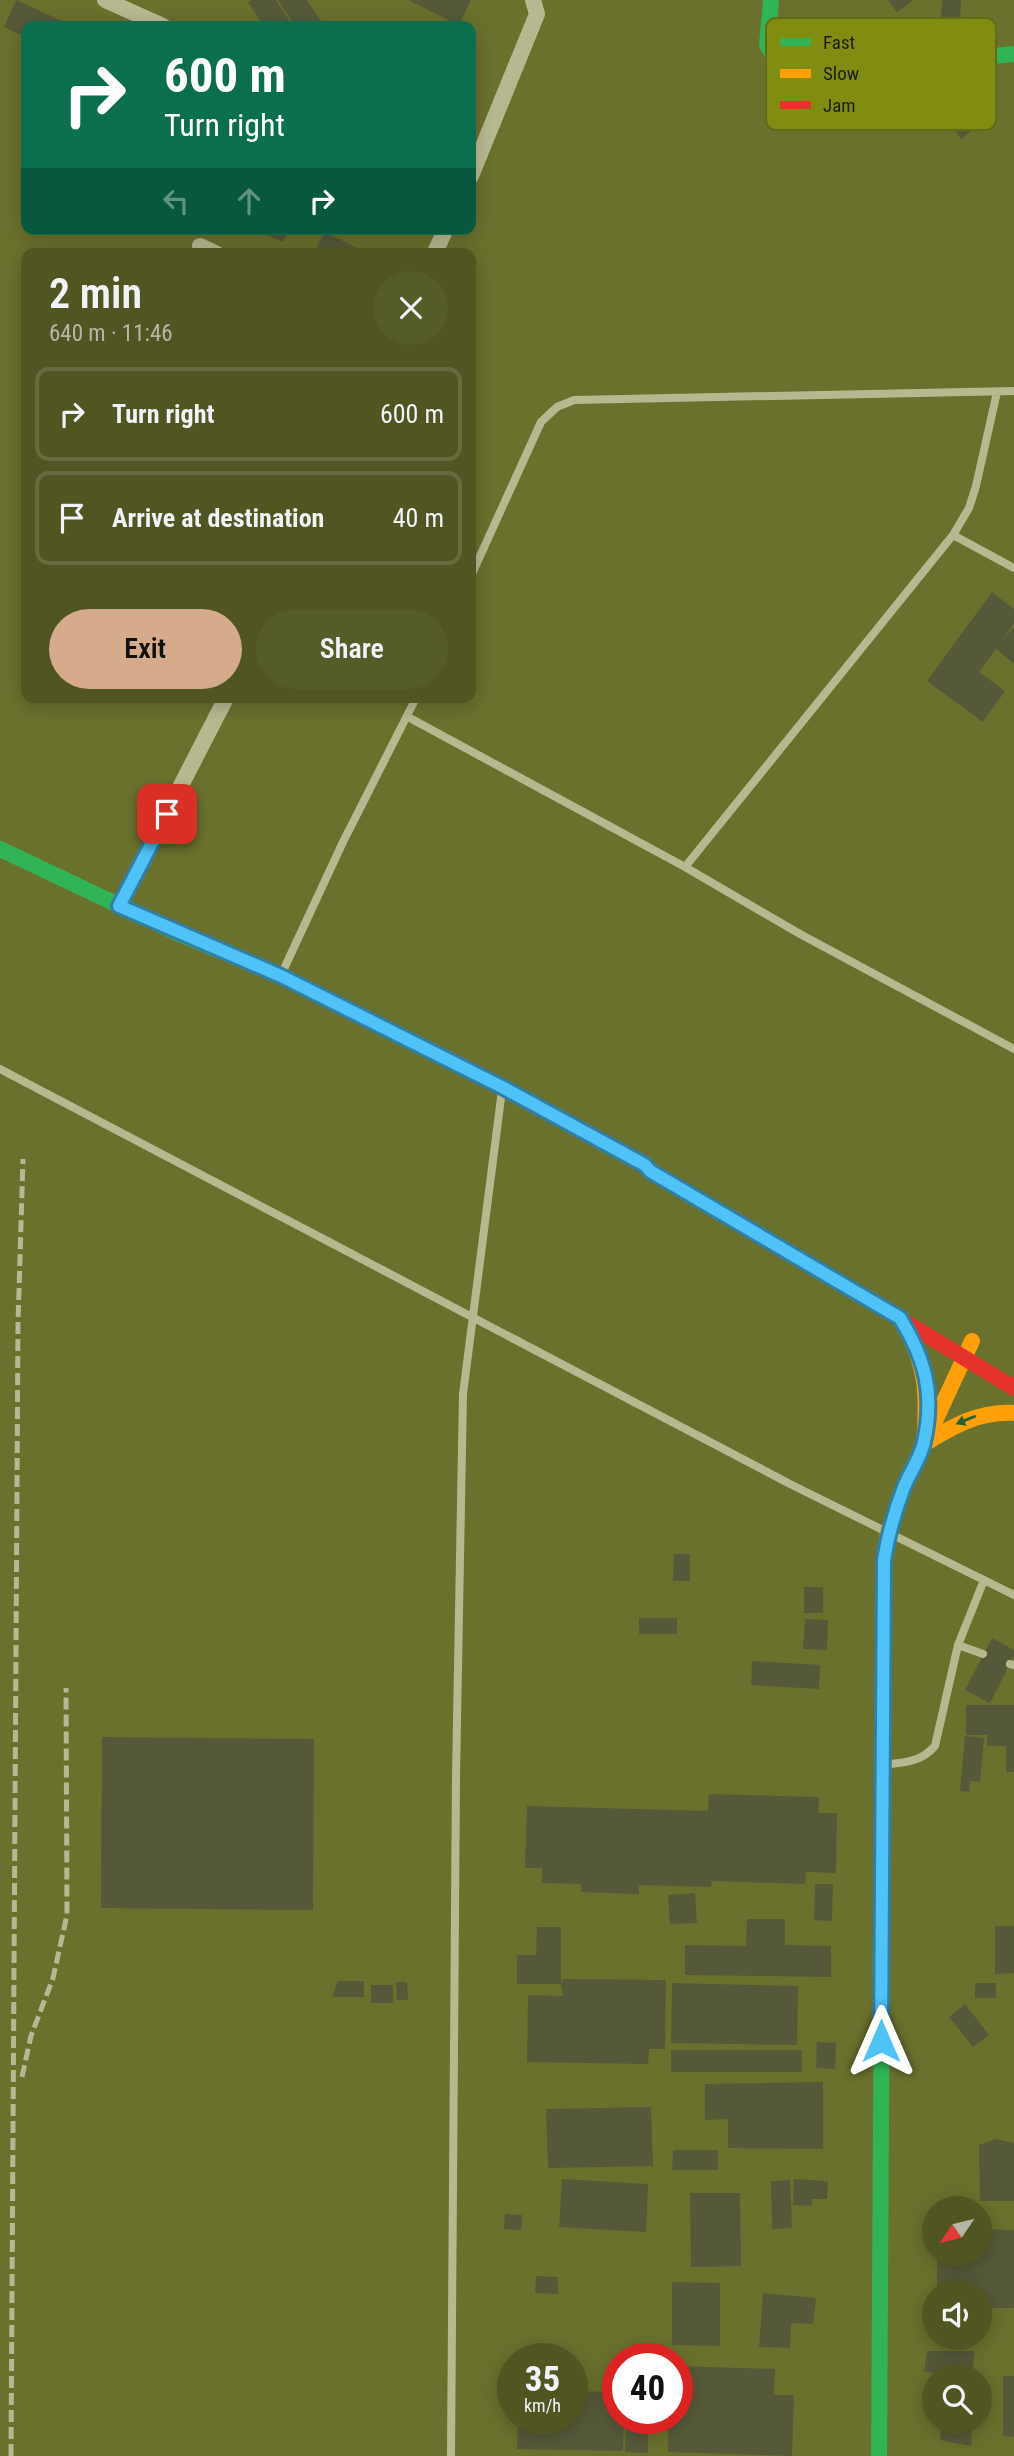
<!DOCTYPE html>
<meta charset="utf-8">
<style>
body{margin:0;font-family:"Roboto Condensed",sans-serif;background:#565b2a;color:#f1f3f6;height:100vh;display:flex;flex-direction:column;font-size:26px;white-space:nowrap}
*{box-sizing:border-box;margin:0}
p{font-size:23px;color:#b4b7a5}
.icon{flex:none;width:38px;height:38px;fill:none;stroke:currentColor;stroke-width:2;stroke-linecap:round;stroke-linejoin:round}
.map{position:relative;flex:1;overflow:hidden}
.side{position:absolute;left:21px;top:248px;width:455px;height:455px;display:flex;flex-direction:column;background:#505522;border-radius:14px;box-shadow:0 4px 18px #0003}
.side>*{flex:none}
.top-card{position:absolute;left:21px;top:21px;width:455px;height:214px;border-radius:14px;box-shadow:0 4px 18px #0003;background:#0b6e4f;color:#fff;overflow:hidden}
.needle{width:46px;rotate:235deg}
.buttons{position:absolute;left:922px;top:2196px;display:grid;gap:14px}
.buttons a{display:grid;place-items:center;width:70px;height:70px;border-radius:50%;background:#505522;box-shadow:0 4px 18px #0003;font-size:35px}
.speed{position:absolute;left:497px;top:2343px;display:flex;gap:14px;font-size:35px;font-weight:700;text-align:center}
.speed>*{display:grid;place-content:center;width:91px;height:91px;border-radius:50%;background:#505522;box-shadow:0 4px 18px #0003;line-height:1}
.speed small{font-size:18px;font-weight:400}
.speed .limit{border:10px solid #d22;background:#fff;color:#111}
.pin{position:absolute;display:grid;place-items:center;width:60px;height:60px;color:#fff;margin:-30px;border-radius:14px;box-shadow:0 4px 10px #0006}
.me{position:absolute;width:77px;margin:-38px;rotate:0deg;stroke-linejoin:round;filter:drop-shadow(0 0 5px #0008)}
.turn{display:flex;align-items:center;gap:24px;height:147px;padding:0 28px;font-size:32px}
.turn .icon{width:91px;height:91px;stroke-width:2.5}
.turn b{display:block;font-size:49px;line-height:60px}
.lanes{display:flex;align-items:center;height:66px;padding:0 28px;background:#0003;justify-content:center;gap:35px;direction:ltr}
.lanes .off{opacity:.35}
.round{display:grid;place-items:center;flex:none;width:74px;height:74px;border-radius:37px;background:#565b2a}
.summary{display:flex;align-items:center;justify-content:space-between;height:119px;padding:0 28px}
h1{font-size:42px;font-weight:600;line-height:52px}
.button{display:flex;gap:14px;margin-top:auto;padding:14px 28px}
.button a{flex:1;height:80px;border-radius:42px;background:#d6ab8b;color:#111;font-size:28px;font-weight:600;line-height:80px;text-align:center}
.button a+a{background:#565b2a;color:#f1f3f6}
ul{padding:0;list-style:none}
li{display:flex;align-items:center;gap:21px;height:94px;margin:0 14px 10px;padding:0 14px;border:4px solid #676b40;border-radius:14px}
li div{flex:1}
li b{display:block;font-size:26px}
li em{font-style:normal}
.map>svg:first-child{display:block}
.building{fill:#565939}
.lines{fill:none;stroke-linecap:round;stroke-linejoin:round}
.lane{stroke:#b6b990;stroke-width:8}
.street{stroke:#b6b990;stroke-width:16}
.fast{stroke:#30b455;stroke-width:16}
.slow{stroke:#ff9f0a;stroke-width:16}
.jam{stroke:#e5322d;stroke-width:16}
.rail{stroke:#b5b893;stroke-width:5;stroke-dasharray:12 5;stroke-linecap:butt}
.oneway{fill:#266136}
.route-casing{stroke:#337fa1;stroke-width:18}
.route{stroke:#4fc3f7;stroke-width:12}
.key{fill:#808d11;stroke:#626b15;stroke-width:2}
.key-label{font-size:19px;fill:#1d1d1d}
</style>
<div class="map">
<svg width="1014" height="2456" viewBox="0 0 1014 2456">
<rect width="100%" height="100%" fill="#6a712d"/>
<!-- building -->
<path class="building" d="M16,0l57,26h-47v11l-22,-10z
M252,0h24l17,26h-29l-16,-24z
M278,0h29l17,26h-29z
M408,0h63l-12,25z
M888,0h26l-17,12z
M942,0h19l-1,22 -19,-1z
M953,86l28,37 -20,16 -22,-31 6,-4 -6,-8z
M255,229h34l-6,13z
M324,232l46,22h-56z
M992,592l22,17v15l-13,18 13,-15v37l-18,-15 -17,23 26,19 -22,31 -56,-41z
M674,1554h16v27h-17z
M804,1587h19v26h-19z
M639,1618h38v16h-38z
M805,1619l23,1 -1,30 -24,-1z
M992,1638l22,12v6l-24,47 -25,-13z
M752,1661l68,4 -1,24 -68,-4z
M966,1705h48v67h-8v-26h-19v-11h-21z
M965,1736l19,2 -4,44 -10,-1 -1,11 -9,-1z
M102,1737l212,2 -1,171 -212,-2z
M709,1794l110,3 -1,16h19l-1,60 -30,-1 -1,12 -93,-3 -1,6 -72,-2v9l-58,-2v-8l-39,-1v-15h-17l2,-62 181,5z
M815,1884h18l-1,37 -18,-1z
M695,1893l2,30 -27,1 -2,-29z
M747,1919h38v26l46,1v31l-146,-2v-30l61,1z
M995,1926h19v47l-19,1z
M537,1927h24v57h-44v-29h19z
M563,1979l103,1 -1,69h-16l-1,15 -121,-2 1,-67 35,1 -2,-12z
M338,1981h26v16h-32z
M396,1982h11l1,18h-11z
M672,1983l126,3 -1,59 -126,-2z
M975,1983h21v15h-21z
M371,1985h22v18h-22z
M965,2004l24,31 -16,12 -24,-30z
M817,2042l19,1 -1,26 -19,-1z
M671,2050h131v22h-131z
M823,2082v67l-95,-1v-29l-23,1v-36z
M651,2107l2,59 -105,2 -2,-59z
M996,2139l18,4v58h-34l-1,-56z
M673,2150h45v20h-46z
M562,2179l86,5 -2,48 -87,-5z
M794,2179l34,2 -1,18h-15v7l-19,-1z
M790,2180l2,48 -20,1 -1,-48z
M690,2193h50l1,73 -50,1z
M505,2214l17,1 -1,15 -17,-1z
M980,2229l34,1v78h-34v-16h-43v-38h43z
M536,2276l22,1v17l-23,-1z
M672,2282l48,1v63l-48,-1z
M763,2293l53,5 -3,26 -22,-1 -1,25 -31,-1z
M927,2351h47l-1,25h-25l-24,-5z
M677,2366l98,3 -1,26h20l-2,61 -124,-4v-34h9z
M1003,2376h11v61l-11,-1z
M572,2391l46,1v26h6l-1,33 -106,-2 1,-31h54z
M626,2418h22v35l-23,-1z
M942,2422h30l-1,24 -31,-6z"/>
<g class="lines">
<!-- lane -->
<path class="lane" d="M953,535l61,33
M471,576l70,-154 16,-15 17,-7 440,-9
M408,717l277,150 115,67 214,115
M685,867l268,-332 16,-27 7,-22 21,-94
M282,973l61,-131 73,-144
M0,1069l790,415 224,111
M958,1645l25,9
M1010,1664l4,1
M883,1765c21,-3 37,-2 52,-19l23,-101 26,-65
M451,2456l5,-680 7,-382 39,-304"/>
<!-- street -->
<path class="street" d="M105,0l58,26
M471,176l66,-162 -4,-14
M200,246l17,8
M434,254l12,-25
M119,906l107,-208"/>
<!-- fast -->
<path class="fast" d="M771,0l-4,45 12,20 20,10 215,-21
M0,849l177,84 104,43 221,111 143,78 5,6 194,114
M879,2456l5,-818"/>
<!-- slow -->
<path class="slow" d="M902,1321c25,46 26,71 22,123
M924,1444c29,-18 55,-33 90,-31
M884,1638v-78l4,-27 17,-47 67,-145"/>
<!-- jam -->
<path class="jam" d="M844,1285l170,103"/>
<!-- rail -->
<path class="rail" d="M22,2077l9,-41 22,-58 14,-63 -1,-227
M11,2456l7,-1133 5,-164"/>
</g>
<!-- one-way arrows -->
<defs><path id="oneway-solid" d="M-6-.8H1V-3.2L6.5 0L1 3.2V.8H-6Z" transform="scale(1.75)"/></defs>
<use class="oneway" href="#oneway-solid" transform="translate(966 1420) rotate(158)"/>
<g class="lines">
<!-- route casing -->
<g class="route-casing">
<path id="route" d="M167,814l-48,92 162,70 221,111 143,78 5,6 250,147c25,41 35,75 24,124 -3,15 -14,30 -20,45 -9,24 -16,47 -20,73l-3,481"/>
</g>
<!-- route -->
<use href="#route" class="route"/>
</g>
<!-- legend -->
<rect x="766" y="18" width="230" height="112" rx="10" class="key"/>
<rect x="780" y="38" width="31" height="8" fill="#30b455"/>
<rect x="780" y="69" width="31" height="9" fill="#ff9f0a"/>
<rect x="780" y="101" width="31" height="8" fill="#e5322d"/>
<g class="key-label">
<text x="823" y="49">Fast</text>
<text x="823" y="80">Slow</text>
<text x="823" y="112">Jam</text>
</g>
</svg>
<div class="buttons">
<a><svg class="needle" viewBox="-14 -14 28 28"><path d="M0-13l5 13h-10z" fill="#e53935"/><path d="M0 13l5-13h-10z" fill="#b4b7a5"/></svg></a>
<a><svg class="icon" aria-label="sound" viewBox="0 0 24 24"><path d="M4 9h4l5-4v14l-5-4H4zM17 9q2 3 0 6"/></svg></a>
<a><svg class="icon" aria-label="search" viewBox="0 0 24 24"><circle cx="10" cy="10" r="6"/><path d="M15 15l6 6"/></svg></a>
</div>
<div class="speed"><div>35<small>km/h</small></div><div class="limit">40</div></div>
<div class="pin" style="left:167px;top:814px;background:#d93025"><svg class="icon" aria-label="arrive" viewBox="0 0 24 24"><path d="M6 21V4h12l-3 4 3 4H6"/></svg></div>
<svg class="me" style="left:881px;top:2041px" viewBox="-20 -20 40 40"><path d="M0-17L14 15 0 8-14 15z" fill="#4fc3f7" stroke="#fff" stroke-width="4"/></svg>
<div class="top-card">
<div class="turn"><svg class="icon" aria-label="right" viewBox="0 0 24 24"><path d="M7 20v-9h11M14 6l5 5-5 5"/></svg><div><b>600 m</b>Turn right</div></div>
<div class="lanes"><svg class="icon off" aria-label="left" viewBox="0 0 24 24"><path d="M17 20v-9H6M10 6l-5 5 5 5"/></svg><svg class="icon off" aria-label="ahead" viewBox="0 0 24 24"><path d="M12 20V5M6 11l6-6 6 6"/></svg><svg class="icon" aria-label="right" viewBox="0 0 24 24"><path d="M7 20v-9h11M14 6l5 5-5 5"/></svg></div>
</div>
<section class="side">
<div class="summary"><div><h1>2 min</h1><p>640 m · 11:46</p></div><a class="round"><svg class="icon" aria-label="close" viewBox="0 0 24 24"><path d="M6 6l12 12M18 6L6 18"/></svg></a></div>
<ul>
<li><svg class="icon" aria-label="right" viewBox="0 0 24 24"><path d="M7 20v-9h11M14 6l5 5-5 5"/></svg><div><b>Turn right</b></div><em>600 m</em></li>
<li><svg class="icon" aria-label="arrive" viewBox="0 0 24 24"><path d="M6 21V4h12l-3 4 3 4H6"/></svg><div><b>Arrive at destination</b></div><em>40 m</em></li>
</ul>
<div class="button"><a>Exit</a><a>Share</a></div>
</section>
</div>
